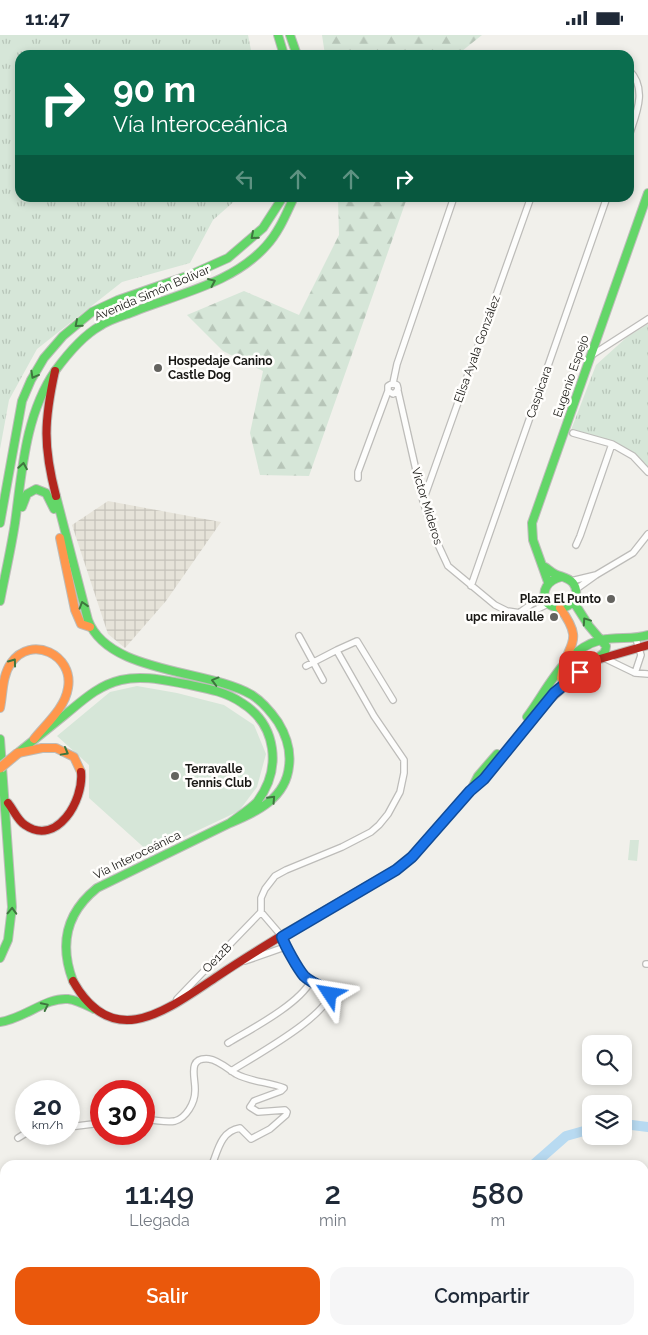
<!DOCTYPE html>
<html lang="es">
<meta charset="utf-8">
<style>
body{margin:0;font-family:Raleway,sans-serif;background:#f6f6f7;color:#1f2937;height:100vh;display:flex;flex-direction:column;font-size:19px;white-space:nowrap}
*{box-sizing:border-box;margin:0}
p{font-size:16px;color:#747a83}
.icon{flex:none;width:28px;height:28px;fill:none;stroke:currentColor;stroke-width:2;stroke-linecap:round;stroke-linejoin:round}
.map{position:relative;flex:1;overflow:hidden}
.drawer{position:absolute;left:0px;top:1125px;width:649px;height:175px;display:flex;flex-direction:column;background:#fff;border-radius:15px 15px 0 0;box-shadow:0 2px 8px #0003}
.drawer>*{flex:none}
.top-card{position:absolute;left:15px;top:15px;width:619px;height:152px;border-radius:15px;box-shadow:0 2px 8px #0003;background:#0b6e4f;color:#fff;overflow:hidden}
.tools{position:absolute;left:582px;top:1000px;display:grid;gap:10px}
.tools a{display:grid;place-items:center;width:50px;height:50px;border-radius:10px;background:#fff;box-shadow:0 2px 8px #0003;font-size:25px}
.speed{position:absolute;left:15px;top:1045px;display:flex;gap:10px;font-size:25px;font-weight:700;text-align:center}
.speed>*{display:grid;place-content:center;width:65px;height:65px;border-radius:50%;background:#fff;box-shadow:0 2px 8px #0003;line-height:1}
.speed small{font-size:12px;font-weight:400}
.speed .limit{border:8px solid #d22;background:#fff;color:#111}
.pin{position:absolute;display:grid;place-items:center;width:42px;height:42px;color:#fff;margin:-21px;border-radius:10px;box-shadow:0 2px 8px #0006}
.me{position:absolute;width:55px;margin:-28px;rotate:303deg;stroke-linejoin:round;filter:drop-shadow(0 0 4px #0008)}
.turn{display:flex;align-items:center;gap:18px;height:105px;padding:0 15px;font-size:22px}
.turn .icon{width:65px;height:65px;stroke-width:2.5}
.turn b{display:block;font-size:35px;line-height:42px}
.lanes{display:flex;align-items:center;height:48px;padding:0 15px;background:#0003;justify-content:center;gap:25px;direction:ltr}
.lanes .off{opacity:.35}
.eta{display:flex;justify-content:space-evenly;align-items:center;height:85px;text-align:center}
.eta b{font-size:30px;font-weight:600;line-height:35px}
.action{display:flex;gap:10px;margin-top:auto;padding:10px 15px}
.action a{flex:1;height:58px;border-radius:15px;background:#ea580c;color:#fff;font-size:20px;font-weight:600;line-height:58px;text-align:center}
.action a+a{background:#f6f6f7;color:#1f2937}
.status{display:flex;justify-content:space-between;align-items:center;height:35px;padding:0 25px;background:#fff;direction:ltr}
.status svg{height:14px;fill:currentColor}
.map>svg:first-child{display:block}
.industrial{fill:url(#industrial-grid)}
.grass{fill:url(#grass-tufts)}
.forest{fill:url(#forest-firs)}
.pitch{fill:#d6e6d8}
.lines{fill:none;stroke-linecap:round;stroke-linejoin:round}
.river{stroke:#b8daf1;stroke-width:10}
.street-casing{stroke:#bdbcb9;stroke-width:8}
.fast-casing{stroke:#bdbcb9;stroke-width:10}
.slow-casing{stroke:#bdbcb9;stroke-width:10}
.jam-casing{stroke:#bdbcb9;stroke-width:10}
.street{stroke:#fdfdfc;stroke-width:5.5}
.fast{stroke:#63d668;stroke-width:8}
.slow{stroke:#ff974d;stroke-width:8}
.jam{stroke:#b3261e;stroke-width:8}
.slow-bridge-casing{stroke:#bdbcb9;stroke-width:11;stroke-linecap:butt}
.slow-bridge{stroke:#ff974d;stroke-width:9}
.oneway{stroke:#3e763e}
.route-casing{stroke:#114b97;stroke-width:12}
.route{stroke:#1a73e8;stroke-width:9}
.poi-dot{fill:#64635f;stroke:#fffefc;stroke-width:2}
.labels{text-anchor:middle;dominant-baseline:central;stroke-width:5;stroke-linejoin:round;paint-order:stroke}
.street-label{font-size:12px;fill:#181714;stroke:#fffefc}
.poi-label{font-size:12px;font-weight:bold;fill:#181714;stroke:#fffefc;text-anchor:start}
</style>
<div class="status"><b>11:47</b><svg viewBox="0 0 49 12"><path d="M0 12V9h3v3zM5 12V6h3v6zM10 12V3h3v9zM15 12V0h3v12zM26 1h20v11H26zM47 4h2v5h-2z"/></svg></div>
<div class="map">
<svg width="648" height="1300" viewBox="0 0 648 1300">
<defs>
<pattern id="industrial-grid" width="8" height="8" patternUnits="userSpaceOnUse" patternTransform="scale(1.25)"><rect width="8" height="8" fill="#e6e3d9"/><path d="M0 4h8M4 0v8" fill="none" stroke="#c5c2b9"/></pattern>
<pattern id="grass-tufts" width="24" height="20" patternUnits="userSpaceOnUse" patternTransform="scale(1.25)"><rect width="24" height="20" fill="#d6e6d8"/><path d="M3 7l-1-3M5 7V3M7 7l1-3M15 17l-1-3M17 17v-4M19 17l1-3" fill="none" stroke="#b7c5b8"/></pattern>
<pattern id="forest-firs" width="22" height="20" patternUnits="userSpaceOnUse" patternTransform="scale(1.25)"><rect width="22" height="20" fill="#d6e6d8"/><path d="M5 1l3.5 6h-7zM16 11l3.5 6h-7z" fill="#b7c5b8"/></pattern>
</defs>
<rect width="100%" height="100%" fill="#f1f0eb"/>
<!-- industrial -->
<path class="industrial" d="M108,466l113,21 -55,79 -41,47 -17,-14 -36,-109z"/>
<!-- grass -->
<path class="grass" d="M0,0h248l4,20h-232v142l218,1 -25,22 -23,43 -68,19 -85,67 -28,51 -9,49z
M648,289v150c-26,-31 -41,-33 -77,-44l25,-65 31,-28z"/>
<!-- forest -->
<path class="forest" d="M322,0h160l-25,20h-132z
M338,163h69l-98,278 -49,-1 -10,-42 13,-62 -40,-20 -36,-36 57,-24 55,24 40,-80z"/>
<!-- pitch -->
<path class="pitch" d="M137,651l40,7 47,12 30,20 12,29 -9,33 -18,24 -89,42 -61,-55v-33l-32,-29 53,-44z
M630,805h9l-2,21 -9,-1z"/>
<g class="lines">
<!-- river -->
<path class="river" d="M624,1089l24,3
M533,1130l33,-29 25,-7
M0,1235l5,-2
M78,1295l1,5
M257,1300l1,-5"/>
<!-- street casing -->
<g class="street-casing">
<path id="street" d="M629,35c19,19 7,44 0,66
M592,320l56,-36
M393,348l4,2 1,4 -2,3 -3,2 -5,-3v-5l5,-3 4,-19 57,-167
M398,356l25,110 12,37 13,28 47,39 12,6 20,3 21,-10
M573,398l39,11 21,12 15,16
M358,443v-6l30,-81
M423,466l108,-304
M576,510l4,-9 32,-92
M571,546l25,-6
M471,551l136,-389
M575,555l21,-15 37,-22 15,-19
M519,578l25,-18
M299,601l24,44
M604,623l31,15 13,1
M306,631l31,-16
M635,638l6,-18 -5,-16
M261,877v-14l4,-9 10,-13 11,-6 56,-23 29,-15 8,-7 9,-11 12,-22 4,-19v-13l-30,-44 -37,-65v-1l20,-9 36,59
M245,926l40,-14
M646,929h2
M177,964l84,-87
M228,1008c23,-14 70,-38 83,-62
M231,1036c20,-13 103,-58 99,-81l-19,-9 -7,-5 -19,-29 -6,-14 -18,-21
M144,1085c10,-1 21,3 31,1 11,-3 20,-18 20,-30 1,-13 -9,-34 14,-32 9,1 19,10 27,15 15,8 33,8 48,14l-3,3 -27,10 -4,6 8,5 27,-2 2,2 -1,3 -16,14 -19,10 -11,-11c-19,3 -22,22 -28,37
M69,1092l32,-4
M18,1103l8,-5
M517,1295l3,5
M487,1300l17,-5"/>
</g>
<!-- fast casing -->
<g class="fast-casing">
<path id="fast" d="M278,0l6,20
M290,0l7,20
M56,461l32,124c20,54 120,49 164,75 11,7 19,17 26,27 8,13 13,29 11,44 -3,32 -32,46 -59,57
M22,472l5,-13 9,-5 10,4 8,16
M0,488l22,-122 9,-21 13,-22 19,-22 29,-24 26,-12 72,-25 38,-17 35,-30 20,-31
M545,532c3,2 6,5 10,7 6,3 13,3 18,9 11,15 -9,34 -26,20 -7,-12 1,-23 14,-26
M548,547l-15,-42 -1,-17 116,-330
M0,566c5,-26 11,-52 15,-78 7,-51 10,-108 40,-152 11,-15 29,-36 45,-45 9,-6 19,-9 28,-12 47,-20 103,-29 138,-68 13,-14 20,-32 28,-49
M573,566l16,25 17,20 -1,6 -10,8
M527,682c21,-28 37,-68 74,-77 16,-4 32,0 47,-5
M0,704l12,168 -4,33 -8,18
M19,717c16,-13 32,-26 47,-38 17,-14 33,-29 55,-34 21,-5 42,0 64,4 19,4 40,7 57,19 35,22 40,66 15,99 -8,8 -18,14 -27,21l-133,65c-31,25 -38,56 -24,93
M473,751l5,-10 19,-22
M286,898l109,-63 17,-13 58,-66 14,-12 65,-79
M0,987c24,-3 46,-25 68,-23 9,1 18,6 26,10"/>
</g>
<!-- slow casing -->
<g class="slow-casing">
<path id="slow" d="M60,503l15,72 6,14 9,3
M560,573c27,37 5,34 1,70l5,5
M0,673c3,-14 2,-32 11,-45 20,-29 63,-8 57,25 -3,20 -22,36 -34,51
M18,718l24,-5h14l18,9 7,15"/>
</g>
<!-- jam casing -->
<g class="jam-casing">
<path id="jam" d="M55,336c-11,50 -12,75 1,125
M549,665l44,-39 55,-16
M8,768c5,6 10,18 17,22 32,22 59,-25 56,-53
M73,946c41,73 96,27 145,-5 22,-15 45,-29 68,-43"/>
</g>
<!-- street -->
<use href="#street" class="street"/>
<!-- fast -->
<use href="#fast" class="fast"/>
<!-- slow -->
<use href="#slow" class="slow"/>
<!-- jam -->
<use href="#jam" class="jam"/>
<!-- slow-bridge casing -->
<g class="slow-bridge-casing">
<path id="slow-bridge" d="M0,733l18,-15"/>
</g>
<!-- slow-bridge -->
<use href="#slow-bridge" class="slow-bridge"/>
</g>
<!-- one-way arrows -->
<defs><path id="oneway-chevron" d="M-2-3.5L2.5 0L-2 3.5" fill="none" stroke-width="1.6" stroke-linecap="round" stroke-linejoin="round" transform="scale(1.25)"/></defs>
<g class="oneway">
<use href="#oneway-chevron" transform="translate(254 201) rotate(139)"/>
<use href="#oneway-chevron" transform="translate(212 247) rotate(-24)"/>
<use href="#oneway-chevron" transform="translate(78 289) rotate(139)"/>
<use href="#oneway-chevron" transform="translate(34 340) rotate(119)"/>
<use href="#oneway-chevron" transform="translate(23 431) rotate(-81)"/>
<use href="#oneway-chevron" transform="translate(83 570) rotate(-107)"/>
<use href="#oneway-chevron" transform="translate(586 586) rotate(-124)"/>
<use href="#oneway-chevron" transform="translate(13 627) rotate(-54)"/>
<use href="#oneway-chevron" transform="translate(215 646) rotate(-165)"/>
<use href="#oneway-chevron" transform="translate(65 717) rotate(29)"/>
<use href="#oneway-chevron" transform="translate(272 764) rotate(-47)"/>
<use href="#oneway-chevron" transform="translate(12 876) rotate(-88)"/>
<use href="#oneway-chevron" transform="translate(45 971) rotate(-26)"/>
</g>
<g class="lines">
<!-- route casing -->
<g class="route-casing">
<path id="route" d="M330,959v-4c-9,-4 -19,-7 -26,-14 -6,-7 -19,-30 -22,-39l114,-67 16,-13 58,-66 14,-12 70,-86 26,-21"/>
</g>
<!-- route -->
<use href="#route" class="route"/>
</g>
<!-- markers -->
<g class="poi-dot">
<circle cx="158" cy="333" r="5"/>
<circle cx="611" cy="564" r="5"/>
<circle cx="554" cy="582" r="5"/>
<circle cx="175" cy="741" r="5"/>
</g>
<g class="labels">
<!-- street labels -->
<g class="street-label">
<text transform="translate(152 258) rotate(-23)">Avenida Simón Bolívar</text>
<text transform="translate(477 314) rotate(-70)">Elisa Ayala González</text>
<text transform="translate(571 341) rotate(-71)">Eugenio Espejo</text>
<text transform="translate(539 357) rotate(-71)">Caspicara</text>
<text transform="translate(427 471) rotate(73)">Victor Mideros</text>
<text transform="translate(137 820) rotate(-26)">Vía Interoceánica</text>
<text transform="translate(217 923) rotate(-46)">Oe12B</text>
</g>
<!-- poi labels -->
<g class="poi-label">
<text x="168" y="326">Hospedaje Canino<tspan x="168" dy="14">Castle Dog</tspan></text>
<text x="601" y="564" text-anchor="end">Plaza El Punto</text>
<text x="544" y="582" text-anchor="end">upc miravalle</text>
<text x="185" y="734">Terravalle<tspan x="185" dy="14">Tennis Club</tspan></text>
</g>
</g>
</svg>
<div class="tools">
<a><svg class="icon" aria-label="search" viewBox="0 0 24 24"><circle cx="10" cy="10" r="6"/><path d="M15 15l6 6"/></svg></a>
<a><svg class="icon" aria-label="layers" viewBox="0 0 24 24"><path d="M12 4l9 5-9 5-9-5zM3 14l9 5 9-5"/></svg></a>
</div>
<div class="speed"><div>20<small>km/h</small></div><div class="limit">30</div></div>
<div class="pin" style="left:580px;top:637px;background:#d93025"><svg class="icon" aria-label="arrive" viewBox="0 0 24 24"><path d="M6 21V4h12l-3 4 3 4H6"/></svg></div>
<svg class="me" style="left:330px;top:959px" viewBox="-20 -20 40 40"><path d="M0-17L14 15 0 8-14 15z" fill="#1a73e8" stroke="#fff" stroke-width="4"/></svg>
<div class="top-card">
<div class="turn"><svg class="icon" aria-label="right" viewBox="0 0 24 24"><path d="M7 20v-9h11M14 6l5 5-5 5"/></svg><div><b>90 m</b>Vía Interoceánica</div></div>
<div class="lanes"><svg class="icon off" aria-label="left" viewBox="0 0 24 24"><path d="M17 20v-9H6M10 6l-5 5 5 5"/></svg><svg class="icon off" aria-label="ahead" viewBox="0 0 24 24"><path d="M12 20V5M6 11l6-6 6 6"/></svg><svg class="icon off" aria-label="ahead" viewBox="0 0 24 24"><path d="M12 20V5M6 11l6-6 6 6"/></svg><svg class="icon" aria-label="right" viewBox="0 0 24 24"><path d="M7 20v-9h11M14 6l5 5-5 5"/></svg></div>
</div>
<section class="drawer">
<div class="eta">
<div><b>11:49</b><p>Llegada</p></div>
<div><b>2</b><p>min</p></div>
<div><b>580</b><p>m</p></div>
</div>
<div class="action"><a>Salir</a><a>Compartir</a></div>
</section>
</div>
